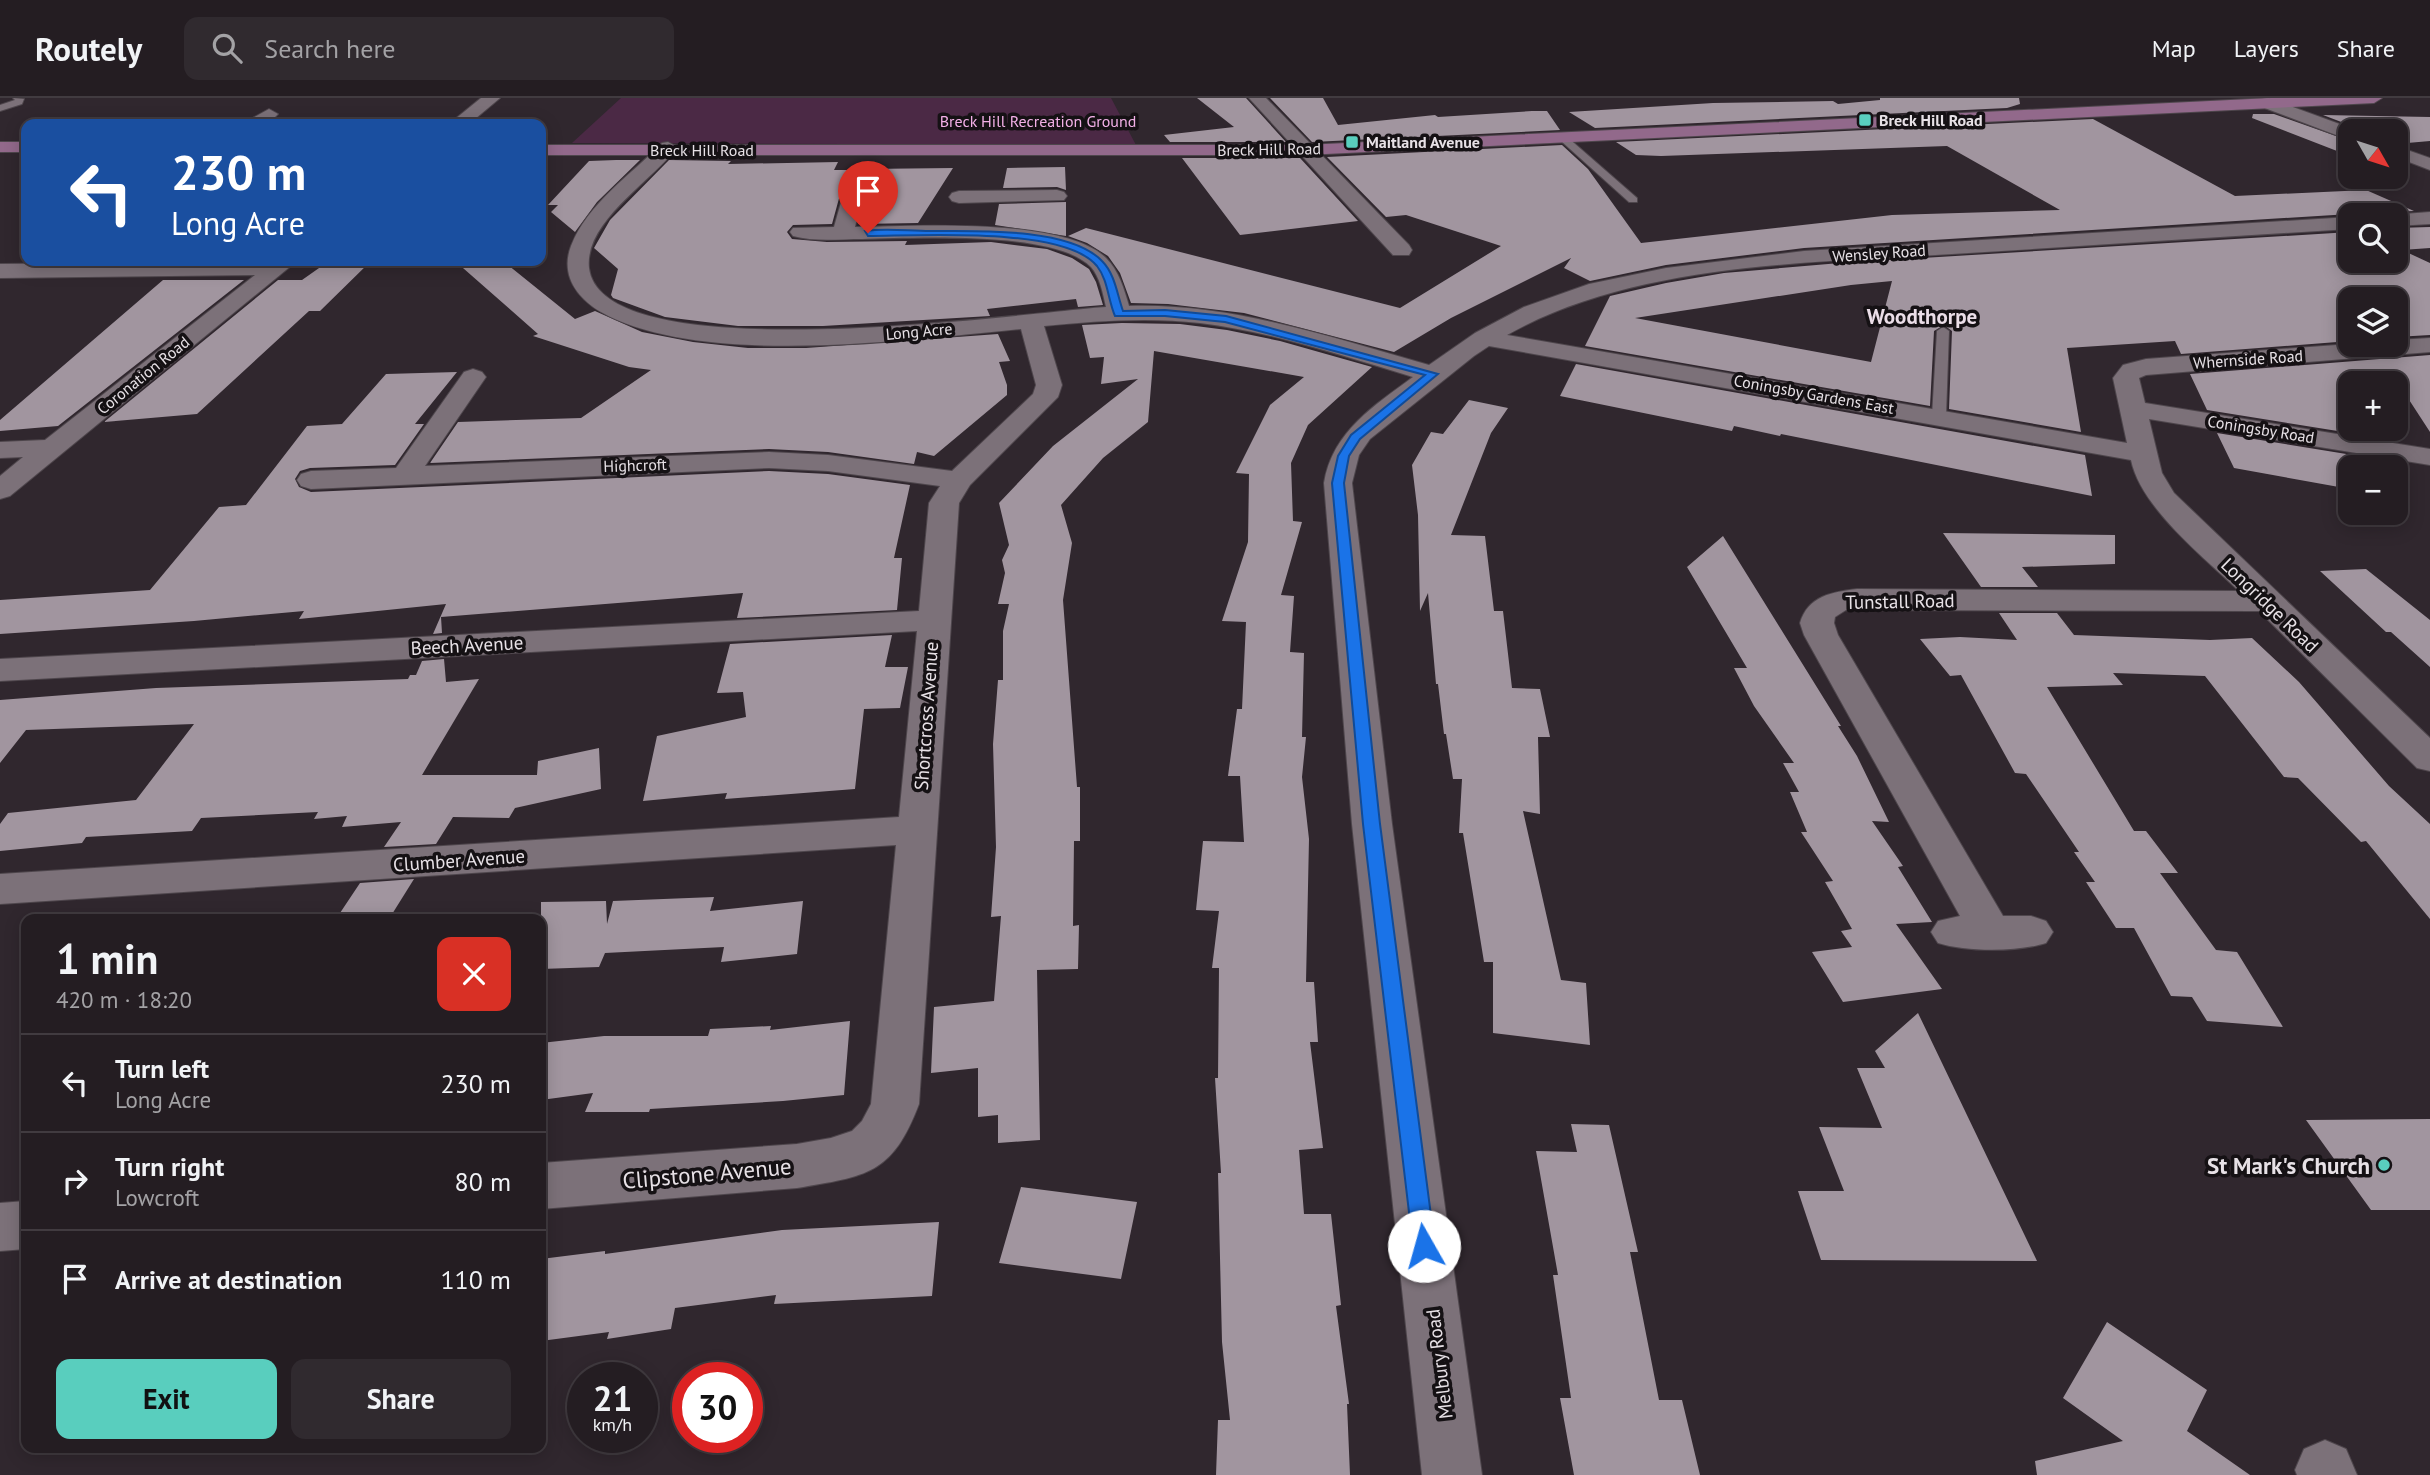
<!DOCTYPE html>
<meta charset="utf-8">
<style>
body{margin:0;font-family:"PT Sans",sans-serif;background:#302a2f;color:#f1f3f6;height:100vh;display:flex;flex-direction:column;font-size:26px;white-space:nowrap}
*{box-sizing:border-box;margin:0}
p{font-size:23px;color:#a3a2a5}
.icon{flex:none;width:38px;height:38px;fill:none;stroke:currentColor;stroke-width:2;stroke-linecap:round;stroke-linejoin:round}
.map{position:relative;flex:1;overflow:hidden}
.details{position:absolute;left:21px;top:816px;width:525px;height:539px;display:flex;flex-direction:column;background:#241d22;border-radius:14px;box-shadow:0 4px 18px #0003,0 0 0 2px #413b40}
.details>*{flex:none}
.top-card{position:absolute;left:21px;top:21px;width:525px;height:147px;border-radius:14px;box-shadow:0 4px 18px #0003,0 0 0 2px #413b40;background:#1a4fa0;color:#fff;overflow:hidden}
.needle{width:46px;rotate:129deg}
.tools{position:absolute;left:2338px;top:21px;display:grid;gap:14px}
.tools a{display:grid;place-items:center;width:70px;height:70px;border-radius:14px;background:#241d22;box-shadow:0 4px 18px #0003,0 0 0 2px #413b40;font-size:35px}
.speed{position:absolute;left:567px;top:1264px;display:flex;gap:14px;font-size:35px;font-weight:700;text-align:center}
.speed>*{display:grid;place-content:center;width:91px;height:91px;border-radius:50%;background:#241d22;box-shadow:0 4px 18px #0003,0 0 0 2px #413b40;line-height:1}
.speed small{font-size:18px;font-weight:400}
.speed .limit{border:10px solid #d22;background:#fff;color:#111}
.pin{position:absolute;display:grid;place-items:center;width:60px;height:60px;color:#fff;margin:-72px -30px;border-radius:50% 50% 50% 0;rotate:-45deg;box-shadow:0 0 7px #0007}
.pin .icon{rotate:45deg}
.me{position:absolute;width:77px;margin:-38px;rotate:353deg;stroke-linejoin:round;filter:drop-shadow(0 0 5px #0008)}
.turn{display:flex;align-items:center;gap:24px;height:147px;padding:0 35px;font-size:32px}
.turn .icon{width:91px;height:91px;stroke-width:2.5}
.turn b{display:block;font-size:49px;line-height:60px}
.round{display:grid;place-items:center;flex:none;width:74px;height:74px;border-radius:14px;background:#302a2f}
.headline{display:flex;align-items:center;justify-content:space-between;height:119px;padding:0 35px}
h1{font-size:42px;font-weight:600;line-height:52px}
.action{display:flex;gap:14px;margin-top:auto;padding:14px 35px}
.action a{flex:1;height:80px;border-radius:14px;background:#59cebe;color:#111;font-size:28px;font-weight:600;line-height:80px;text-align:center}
.action a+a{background:#302a2f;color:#f1f3f6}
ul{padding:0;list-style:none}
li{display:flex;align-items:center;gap:21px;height:98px;padding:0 35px;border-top:2px solid #413b40}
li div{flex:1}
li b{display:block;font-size:26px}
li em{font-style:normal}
header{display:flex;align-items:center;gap:42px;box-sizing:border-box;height:98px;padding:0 35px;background:#241d22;border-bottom:2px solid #413b40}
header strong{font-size:33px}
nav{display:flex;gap:38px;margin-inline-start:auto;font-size:24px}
.search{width:490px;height:63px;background:#302a2f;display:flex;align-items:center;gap:18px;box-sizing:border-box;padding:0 24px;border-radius:14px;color:#a3a2a5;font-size:26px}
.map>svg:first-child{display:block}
.green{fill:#4b2945}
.building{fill:#a1959f;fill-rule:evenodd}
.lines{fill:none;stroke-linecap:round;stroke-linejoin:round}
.lane-casing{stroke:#4e464c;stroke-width:2}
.street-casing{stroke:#4e464c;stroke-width:2}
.secondary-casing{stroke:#4e464c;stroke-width:2}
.lane{fill:#7c7179;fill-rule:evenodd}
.street{fill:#7c7179;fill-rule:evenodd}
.secondary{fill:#92698b;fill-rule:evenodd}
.route{fill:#1a73e8;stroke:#114b97;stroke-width:2}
.poi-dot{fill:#59cebe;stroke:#151114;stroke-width:2.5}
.labels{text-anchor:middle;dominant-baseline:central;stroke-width:7;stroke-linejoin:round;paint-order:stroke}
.far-poi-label{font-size:16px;font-weight:bold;fill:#e7e1e6;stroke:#151114;text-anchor:start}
.far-park-label{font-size:16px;fill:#f3b0e7;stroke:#151114}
.far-street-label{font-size:16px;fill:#e7e1e6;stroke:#151114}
.street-label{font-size:19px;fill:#e7e1e6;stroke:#151114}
.far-district-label{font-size:21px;font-weight:bold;fill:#ebdee8;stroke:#151114}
.near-poi-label{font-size:23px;font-weight:bold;fill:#e7e1e6;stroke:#151114;text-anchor:end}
.near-street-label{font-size:23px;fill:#e7e1e6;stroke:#151114}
</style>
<header>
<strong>Routely</strong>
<div class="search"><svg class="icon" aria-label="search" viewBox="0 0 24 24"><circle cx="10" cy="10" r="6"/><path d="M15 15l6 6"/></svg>Search here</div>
<nav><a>Map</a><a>Layers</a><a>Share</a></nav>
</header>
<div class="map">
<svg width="2430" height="1377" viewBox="0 0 2430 1377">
<rect width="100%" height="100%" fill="#30272e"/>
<!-- green -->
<path class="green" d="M621,0h490l25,47 -564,-2z"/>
<!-- building -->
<path class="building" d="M1197,0h49l40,44h-116l-6,-7 70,-8z
M1270,0h53l15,27 97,-10 3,2 94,-6h15l13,19 -248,12z
M1880,0h139l1,6 -13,4 -412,20 -26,-16 144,-9 120,-2 5,3 42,-4z
M2253,16h21l76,27v8l-13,2 -85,-33z
M2323,17l107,2v24l-34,3v-13h-36l-3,-3z
M2093,21l142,77 131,-6 48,21 -24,1 -3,3 -37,-1 -546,34 -138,17 -76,16 -26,-13 7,-10 -120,60 -57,34 -150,-39 -76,-9 -37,-1 -11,-30 -12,-17 -21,-13 -19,-7 18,-8 314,80 101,-62 -95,-31 -20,2 -59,-60 235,-12 26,24 53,74 251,-28 168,-5 -113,-64 -286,10 -25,-1 -20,-13z
M1182,60h118l58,63 -118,14z
M616,62h24l-43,42 -22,30 -24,-20 7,-7h-10l41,-44z
M669,62l62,1 -3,3 110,-2 -4,8h17l-5,3 -14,51 -39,1 -6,7 5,7 35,3 80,-1 -2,4 86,-3 56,7 25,9 17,11 7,13 7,23 -25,2 -2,-8 -89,10 3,7 -167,10h-85l-73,-9 -52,-19 -2,-3 7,-26 -24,-21 16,-28z
M1065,69l1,23 -9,-3 -54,1 4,-20z
M953,70l-35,55 -60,1 12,-49 -5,-6z
M1066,104v34l-71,-11 4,-21z
M2430,129v21l-28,2 28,13v72l-34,2v-38h-46v42l-169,13 -6,-13 -108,7 14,84 -132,-23 3,-78 -8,-6 -10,6 -4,75 -345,-60 25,-50 56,-13 58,-10 116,-10 510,-31v29h46v-33zM1892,183l-21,81 -236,-44 216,-33z
M329,163h42l-51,50h-11l-112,103 -93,8 174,-142h24z
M455,163h48l72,58 20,-8 47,21 51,10 55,6h58l192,-14 12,27 -11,1 8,23v10l-73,61 -17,-4 -3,12 -86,-12 -59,-3 -339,14 28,-41 123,-4 70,-48 -22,-3 -96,-31 5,-2z
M163,182h81l-186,146 -58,5v-11z
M1122,225l58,1 47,6 53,11 92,26 -64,58 -17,38 2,58 9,1 -21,73 13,1 -4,56 14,1 -2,84h4l-4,40 7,62 -3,143h8l4,60h-8l13,106 -24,2 5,64h27l10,91 -5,1 13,98h-2l3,71h-134l2,-55h12l-8,-78 -4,-169h3l-6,-95h3l1,-110h-7l7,-57 -23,-1 7,-69 41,1 -4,-66h-12l9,-67h5l4,-87 -24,-1 26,-79 1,-68 -13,-1 34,-68 34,-28 -150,-26 -6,71 -45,36 -42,47 11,38 -9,57 14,187h3v54h-6l-1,85 6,-1 -1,44 -41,1 3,170 -42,3v-28l-20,2v-49l-47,5 3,-66 60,-6 7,-85 -10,1 5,-70 -3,-103 5,-64h5v-49l6,-27h-11l7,-31 -3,-13 7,-15 -10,-42 54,-57 85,-67 -37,5 3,-27 -14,1 -8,-33z
M2430,257v77l-28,-43 -6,1v-7h-46v50l-143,-23 -17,-36z
M1576,266l509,91 7,41 -311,-62 -1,2 -46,-10 -2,5 -172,-35z
M457,274l-42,52h9l-29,41 -85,3 -10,3 -5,8 4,8 12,5 458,-21 59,3 82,11 -16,73h8l-5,52 -160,8 6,-25 -302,24 1,16 -9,1 13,-30 -147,15 5,-8 -110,10 -194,13v-34l150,-10 69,-83 27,-2 61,-79 35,-2 44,-50z
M1469,302l39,8 -17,25 -40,102 34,1 9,75h9l9,77 28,1 10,48h-12l2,77 -17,-3 38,169 25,3 4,62 -97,-12v-71h-9l-21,-129h-4l3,-54h-9l-7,-45h-2l-6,-50h-2l-8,-91 -8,18 -2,-96 -6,-50 19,-33 12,2z
M2217,335l148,24 6,10h-21v22l-116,-21z
M1943,435l172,2v29l-93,3 16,20h-57z
M1723,438l118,190h-3l19,30 32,66 -17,-1 31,45 -5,1 34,55 -36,2 46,65 -99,13 -31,-50 40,-5 -11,-16 11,-2 -27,-47 8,-1 -32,-49h6l-17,-40h9l-16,-29h11l-40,-57 -20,-38h13l-60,-101z
M2366,471l64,51v47l-39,-35h-5l-66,-61z
M1999,515h58l17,22 136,5 42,-2 47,44 90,104 41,38v95l-64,-78 -5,1 -63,-64 -14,-1 -79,-101 -92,-3 10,12 -76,2 87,144h12l32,42h-18l56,77 21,2 46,75 -76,-6 -15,-24 -21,-1 -37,-68h-18l-30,-46h9l-21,-30h5l-53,-78 -11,-1 -54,-98 -11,1 -30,-37 40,-2 57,3z
M892,537l-7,32h23l-8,41 -36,1 -9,80 -130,10 2,-6 -84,8 14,-65 89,-19 -3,-25 -26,1 13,-49z
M444,561l2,23 33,-3 -57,96h115l1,-14 61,-13 2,41 -86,19 -6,10 -56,-1 -17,27 -52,3 17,-25 -59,5 5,-11 -33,3 4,-7 -117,6 -9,13 -106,6 -4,6 -82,8v-27l8,-11 128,-13 58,-76 -168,6 -26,33v-63l156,-12 252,-9 2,-4h6l6,-14z
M414,781l-25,40h-53l24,-36z
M714,799l-4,14 93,-10 -6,53 -76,8 3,-15 -119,6 -6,14 -58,2v-67l65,-1 1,23 6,-23z
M1918,915l119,248 -216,-1 -23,-69h46l-25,-64 63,1 -25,-60h28l-10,-17z
M850,923l-6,74 -61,6 -133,8 -1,3h-64l8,-19 -52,7v-57l63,-7h104l2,-7 61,-3 -1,4z
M2430,1021v91h-59l-65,-90z
M1571,1026l38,1 29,127h-8l29,148h23l18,75h-126l-14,-77h11l-18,-123h5l-22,-124 41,1z
M1021,1089l116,15 -16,77 -122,-16z
M939,1124l-7,74 -158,8 2,-9 -101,13 -4,21 -64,10 2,-7 -68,9v-82l64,-8v3l177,-24z
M2107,1224l100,68 -20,41 63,44h-213l-2,-14 88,-20 -60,-43z"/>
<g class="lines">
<!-- lane casing -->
<g class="lane-casing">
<path id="lane" d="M13,0l11,1 -2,5 -22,7v-6l15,-5z
M1560,38h6l71,62v4h-8l-69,-62z
M1943,229l6,4 -3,85 -7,4 -7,-4 5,-85z"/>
</g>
<!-- street casing -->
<g class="street-casing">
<path id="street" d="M481,0h19l-31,26h-20z
M1249,0h17l143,147 3,5 -3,5h-16z
M2268,0l88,32 1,1h-7v8l-6,-1 -82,-31 -2,-4 2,-4z
M269,11l9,5c-10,11 -22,11 -36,10z
M668,44l9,5c-24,34 -93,74 -88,121 13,106 440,44 517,39 -3,-13 -6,-30 -15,-40 -36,-37 -178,-29 -229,-28 -22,0 -48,3 -69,-3l-3,-4 3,-4 41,-1 15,-53 9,-6 9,6 -12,53c58,-1 209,-10 251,31 13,13 18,31 23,48 103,-3 201,31 300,59l46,-32 49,-26 65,-23 77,-16 138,-17 546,-34v12c-133,8 -265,17 -398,25 -143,9 -318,9 -445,81l620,108 -14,-65 10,-13 23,-6 204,-15 46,1v-5l34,-2v14l-284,23 -7,3 6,25 285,46v16l-281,-46 13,54 12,20 256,245v33l-13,-3 -158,-157 -413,-1 -11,7 -1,6 4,12 165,281h28l15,5 7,11 -7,11c-28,9 -80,9 -108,0l-7,-11 7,-11 22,-5 -156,-281 -4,-12c8,-27 32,-31 57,-34l382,2c-35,-34 -98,-83 -108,-131l-642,-114 -15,10 -104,83 -11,16 -7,28 40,341 90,651h-60l-70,-651 -28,-341c8,-51 51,-78 89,-106 -70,-21 -140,-45 -213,-54 -52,-6 -104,-2 -156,3l18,59 -4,12 -88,88 -11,18 -40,601c-27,71 -52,72 -122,84l-256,21v-46l256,-19 34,-6 21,-7 10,-10 9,-17 25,-259 -896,59v-30l899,-57 18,-186 -917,50v-22l919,-48 10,-108 11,-17 -112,-15 -59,-3 -458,21 -10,-3 -4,-6 4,-6 10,-3 85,-3 68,-96 9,-3 9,3 4,5 -61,89 344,-14 59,3 124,16 81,-77 3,-9 -15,-56c-113,11 -320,39 -420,-17 -24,-14 -41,-37 -30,-66 16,-42 60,-71 91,-103z
M2396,48l34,12v12l-34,-13z
M1057,92l7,2 3,4 -3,4 -105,3 -7,-2 -3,-4 3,-4 7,-2z
M2430,114v12l-34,2v-11h-6z
M297,163l-287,235 -10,3v-23l23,-19 -23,1v-16l45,-2 210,-165 -255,3v-14z
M26,1103v48l-26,2v-48z
M2325,1342l21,9 11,26h-60l-2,-5 9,-21z"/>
</g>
<!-- secondary casing -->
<g class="secondary-casing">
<path id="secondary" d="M2271,0h111l-8,5 -1069,52h-764v-10h764z
M0,44h26v10h-26z"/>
</g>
<!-- lane -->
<use href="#lane" class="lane"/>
<!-- street -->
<use href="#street" class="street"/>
<!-- secondary -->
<use href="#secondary" class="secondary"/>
</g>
<!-- route -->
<path class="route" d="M865,133c21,-3 43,0 65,0 44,0 140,-4 172,30 13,13 15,33 21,50l42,-1 61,6 212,58 -78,65 -11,17 -5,27 36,341 55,422 -3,7 -8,3 -8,-3 -3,-7 -50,-422 -31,-341 6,-27 13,-21 74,-60 -200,-53 -60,-6h-50c-7,-16 -7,-36 -18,-50 -33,-40 -179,-30 -229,-30z"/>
<!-- markers -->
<g class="poi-dot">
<rect x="1858" y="15" width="14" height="14" rx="3.5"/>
<rect x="1345" y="37" width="14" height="14" rx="3.5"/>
<circle cx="2384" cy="1067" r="7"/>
</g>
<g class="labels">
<!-- far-poi labels -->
<g class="far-poi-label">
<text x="1879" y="22">Breck Hill Road</text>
<text x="1366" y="44">Maitland Avenue</text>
</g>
<!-- far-park labels -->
<g class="far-park-label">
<text x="1038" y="23">Breck Hill Recreation Ground</text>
</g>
<!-- far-street labels -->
<g class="far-street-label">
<text transform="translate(1269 51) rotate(-1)">Breck Hill Road</text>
<text x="702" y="52">Breck Hill Road</text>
<text transform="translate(1879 155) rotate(-4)">Wensley Road</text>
<text transform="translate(919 233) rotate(-5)">Long Acre</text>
<text transform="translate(2248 261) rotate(-4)">Whernside Road</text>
<text transform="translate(143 277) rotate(-39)">Coronation Road</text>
<text transform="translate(1814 296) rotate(10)">Coningsby Gardens East</text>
<text transform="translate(2261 331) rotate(9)">Coningsby Road</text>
<text transform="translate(635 367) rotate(-2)">Highcroft</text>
</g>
<!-- street labels -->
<g class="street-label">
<text transform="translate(1900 503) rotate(-1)">Tunstall Road</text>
<text transform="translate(2270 507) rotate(44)">Longridge Road</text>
<text transform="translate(467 547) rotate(-3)">Beech Avenue</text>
<text transform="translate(926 618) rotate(-86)">Shortcross Avenue</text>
<text transform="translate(459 762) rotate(-4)">Clumber Avenue</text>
<text transform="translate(1439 1266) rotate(-97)">Melbury Road</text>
</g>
<!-- far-district labels -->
<g class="far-district-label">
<text x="1922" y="218">Woodthorpe</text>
</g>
<!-- near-poi labels -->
<g class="near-poi-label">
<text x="2370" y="1067">St Mark's Church</text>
</g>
<!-- near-street labels -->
<g class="near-street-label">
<text transform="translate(707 1075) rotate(-5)">Clipstone Avenue</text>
</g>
</g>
</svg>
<div class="tools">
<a><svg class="needle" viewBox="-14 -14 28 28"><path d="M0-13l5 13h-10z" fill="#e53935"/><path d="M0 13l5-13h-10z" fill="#a3a2a5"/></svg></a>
<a><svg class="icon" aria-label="search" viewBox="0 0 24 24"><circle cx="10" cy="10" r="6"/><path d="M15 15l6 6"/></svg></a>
<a><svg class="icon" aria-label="layers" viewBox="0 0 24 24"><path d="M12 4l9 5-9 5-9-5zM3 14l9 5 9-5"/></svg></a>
<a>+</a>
<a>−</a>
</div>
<div class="speed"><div>21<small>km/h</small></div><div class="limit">30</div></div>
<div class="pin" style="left:868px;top:135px;background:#d93025"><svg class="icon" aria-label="arrive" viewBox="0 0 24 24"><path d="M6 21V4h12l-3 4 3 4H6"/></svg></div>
<svg class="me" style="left:1424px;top:1148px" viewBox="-20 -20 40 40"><circle r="19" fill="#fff"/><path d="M0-13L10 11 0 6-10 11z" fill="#1a73e8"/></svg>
<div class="top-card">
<div class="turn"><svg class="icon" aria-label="left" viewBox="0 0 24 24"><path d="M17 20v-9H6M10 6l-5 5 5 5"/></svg><div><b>230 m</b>Long Acre</div></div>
</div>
<section class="details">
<div class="headline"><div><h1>1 min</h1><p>420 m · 18:20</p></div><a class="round" style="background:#d93025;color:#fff"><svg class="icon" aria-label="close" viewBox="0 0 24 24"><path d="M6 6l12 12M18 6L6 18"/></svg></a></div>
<ul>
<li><svg class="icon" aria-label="left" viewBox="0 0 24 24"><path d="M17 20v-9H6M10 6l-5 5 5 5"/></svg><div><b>Turn left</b><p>Long Acre</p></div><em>230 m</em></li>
<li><svg class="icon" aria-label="right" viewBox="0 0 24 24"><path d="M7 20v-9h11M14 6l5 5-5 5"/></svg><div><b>Turn right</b><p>Lowcroft</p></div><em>80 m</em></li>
<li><svg class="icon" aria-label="arrive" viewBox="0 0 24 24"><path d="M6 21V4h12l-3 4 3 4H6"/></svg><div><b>Arrive at destination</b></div><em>110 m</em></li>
</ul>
<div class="action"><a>Exit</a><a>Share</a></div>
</section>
</div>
